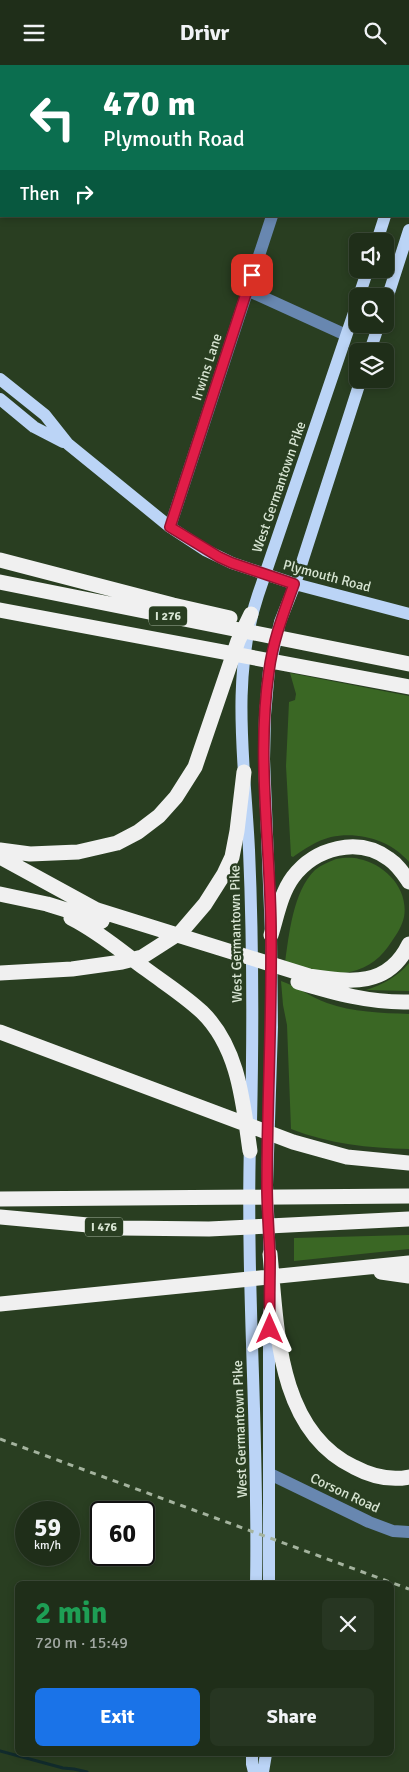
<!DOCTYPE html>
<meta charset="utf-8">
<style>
body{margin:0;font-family:Signika,sans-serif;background:#273622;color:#f1f3f6;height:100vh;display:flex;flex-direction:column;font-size:19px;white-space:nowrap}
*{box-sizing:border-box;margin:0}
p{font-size:16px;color:#a1a8a2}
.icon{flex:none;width:28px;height:28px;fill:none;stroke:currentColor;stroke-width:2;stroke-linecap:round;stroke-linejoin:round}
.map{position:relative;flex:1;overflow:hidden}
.drawer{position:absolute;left:15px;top:1516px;width:379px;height:175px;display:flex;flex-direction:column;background:#1f2e19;border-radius:8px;box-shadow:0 2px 8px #0003,0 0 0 1px #3c4a38}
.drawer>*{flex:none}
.hud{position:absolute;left:0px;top:0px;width:410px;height:152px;box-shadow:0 2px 8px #0003,0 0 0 1px #3c4a38;background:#0b6e4f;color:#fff;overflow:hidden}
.tools{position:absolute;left:349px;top:168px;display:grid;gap:10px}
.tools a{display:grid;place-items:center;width:45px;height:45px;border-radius:8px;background:#1f2e19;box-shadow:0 2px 8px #0003,0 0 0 1px #3c4a38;font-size:25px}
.speed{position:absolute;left:15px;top:1436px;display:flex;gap:10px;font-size:25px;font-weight:700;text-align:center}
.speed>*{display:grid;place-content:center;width:65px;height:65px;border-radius:50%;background:#1f2e19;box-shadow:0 2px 8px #0003,0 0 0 1px #3c4a38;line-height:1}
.speed small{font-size:12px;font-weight:400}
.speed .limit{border:2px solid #111;border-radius:8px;background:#fff;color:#111}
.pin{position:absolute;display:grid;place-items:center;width:42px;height:42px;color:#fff;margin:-21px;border-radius:10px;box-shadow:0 2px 8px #0006}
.me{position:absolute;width:55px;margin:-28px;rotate:0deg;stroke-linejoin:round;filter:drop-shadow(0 0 4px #0008)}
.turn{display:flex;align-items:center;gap:18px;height:105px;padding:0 20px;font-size:22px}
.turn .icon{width:65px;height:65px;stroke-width:2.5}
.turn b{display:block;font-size:35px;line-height:42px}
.then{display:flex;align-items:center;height:48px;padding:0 20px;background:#0003;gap:10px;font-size:19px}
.round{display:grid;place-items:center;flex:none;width:52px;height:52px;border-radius:8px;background:#273622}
.head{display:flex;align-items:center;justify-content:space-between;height:85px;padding:0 20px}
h1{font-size:30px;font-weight:800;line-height:38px;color:#1e9e55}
.button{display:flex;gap:10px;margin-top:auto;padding:10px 20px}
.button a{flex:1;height:58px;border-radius:8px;background:#1a73e8;color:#fff;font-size:20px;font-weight:800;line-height:58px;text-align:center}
.button a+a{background:#273622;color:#f1f3f6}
header{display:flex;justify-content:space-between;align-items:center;height:65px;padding:0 20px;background:#1f2e19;font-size:22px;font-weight:800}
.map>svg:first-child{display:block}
.green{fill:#3a6724}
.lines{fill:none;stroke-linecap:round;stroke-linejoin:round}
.stream{stroke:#112b2c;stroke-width:3}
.minor{stroke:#6887b0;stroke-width:12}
.major{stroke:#bbd4f6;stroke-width:12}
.highway{stroke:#f0f0f0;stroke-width:15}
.rail{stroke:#a4b39e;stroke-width:3;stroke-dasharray:6 6;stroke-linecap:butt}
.route-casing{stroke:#92132f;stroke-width:12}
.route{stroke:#e11d48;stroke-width:9}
.labels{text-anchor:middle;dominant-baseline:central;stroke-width:5;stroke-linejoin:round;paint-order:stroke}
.shield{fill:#293e21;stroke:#a4b39e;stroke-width:1}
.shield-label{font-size:12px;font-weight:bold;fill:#d8e5d3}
.street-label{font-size:14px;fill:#d8e5d3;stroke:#293e21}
</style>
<header><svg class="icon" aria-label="menu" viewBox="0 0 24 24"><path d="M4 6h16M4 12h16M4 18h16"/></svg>Drivr<svg class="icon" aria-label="search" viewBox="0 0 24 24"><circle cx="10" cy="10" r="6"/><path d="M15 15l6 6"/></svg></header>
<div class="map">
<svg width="409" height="1707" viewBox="0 0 409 1707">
<rect width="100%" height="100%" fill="#293e21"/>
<!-- green -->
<path class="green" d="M290,608l119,23v166c-18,-22 -51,-31 -78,-25 -13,3 -27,12 -38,20l-2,-1 -5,-90 3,-64 6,-2 1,-6z
M336,794c7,-1 16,-2 23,0 26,5 50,30 45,58 -2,9 -7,17 -12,24 -11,17 -22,26 -42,31 -21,4 -45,-3 -65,-9 4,-28 8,-72 30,-93 6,-5 14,-8 21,-11z
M409,898v28l-43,-1c18,-6 31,-13 43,-27z
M281,916c16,5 29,16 46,22 25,9 55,10 82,11v135c-41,-1 -79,-5 -118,-20l-4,-104 -4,-20z
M409,1170v14l-115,12v-23z"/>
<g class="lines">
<!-- stream -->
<path class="stream" d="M0,1686l63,17 11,1 13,3"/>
<!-- minor -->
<path class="minor" d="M247,225l99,45
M170,462l102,-311
M270,1409l99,48 24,9 16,1"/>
<!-- major -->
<path class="major" d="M409,66v-1
M377,176l8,-25
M359,231l9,-27
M385,240l24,-75
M370,286l9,-27
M0,314l45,36 23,29 102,83 35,23 27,13 63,21 114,30
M0,334l34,28 29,15
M251,1058c2,-91 2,-182 -2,-273 -4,-85 -19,-172 9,-255l100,-294
M250,1078c-4,147 9,294 6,441
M270,1199l-3,-79 5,-158 -1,-92 -7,-176 1,-44 4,-45 11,-48 15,-38 66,-205
M269,1519v-273
M252,1689v10l2,8
M263,1707l3,-18"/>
<!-- highway -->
<path class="highway" d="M0,495l173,45 57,13
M0,517l409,82
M0,545l409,77
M0,785l30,4 48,-2 39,-9 21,-11 21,-16 17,-19 19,-30 43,-126 13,-27
M0,792l97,53 212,66c41,6 79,12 100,-32
M0,829l47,10 55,17
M71,853c28,14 51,34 76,52 19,14 38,26 55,42 37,36 41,91 48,139
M271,870c6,-19 10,-42 22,-58 22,-29 65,-41 96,-18 9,6 14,14 20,23
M0,908l72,-4 50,-7 20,-5 39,-25 24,-28 19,-30 8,-17 5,-26 7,-59
M298,917c37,11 72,21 111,20
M0,967l293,110 54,15 62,6
M0,1134l409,-3
M0,1152l121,11 88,1 200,-10
M270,1189c7,74 7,176 84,213 17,9 35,14 55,10
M381,1207l28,4
M0,1239l409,-41"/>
<!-- rail -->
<path class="rail" d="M0,1374l409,150"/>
</g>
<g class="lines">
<!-- route casing -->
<g class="route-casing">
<path id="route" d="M252,210l-82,252 49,30 13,6 62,21c-10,28 -21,56 -25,87 -13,87 2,176 2,264 1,83 -4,167 -4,250 0,24 2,48 3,72 0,24 -1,48 0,72"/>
</g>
<!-- route -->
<use href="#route" class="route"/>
</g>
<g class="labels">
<!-- shield labels -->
<g class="shield">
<rect x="149" y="541.5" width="38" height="19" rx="4"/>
<rect x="85" y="1152.5" width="38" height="19" rx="4"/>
</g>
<g class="shield-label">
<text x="168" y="551">I 276</text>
<text x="104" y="1162">I 476</text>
</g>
<!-- street labels -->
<g class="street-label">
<text transform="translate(207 302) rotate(-72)">Irwins Lane</text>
<text transform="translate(279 422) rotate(-71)">West Germantown Pike</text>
<text transform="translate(327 511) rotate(15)">Plymouth Road</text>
<text transform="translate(236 869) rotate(-91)">West Germantown Pike</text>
<text transform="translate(240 1364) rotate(-92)">West Germantown Pike</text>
<text transform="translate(345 1428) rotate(25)">Corson Road</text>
</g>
</g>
</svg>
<div class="tools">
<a><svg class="icon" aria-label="sound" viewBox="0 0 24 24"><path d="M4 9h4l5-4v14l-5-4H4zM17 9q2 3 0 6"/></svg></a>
<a><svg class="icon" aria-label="search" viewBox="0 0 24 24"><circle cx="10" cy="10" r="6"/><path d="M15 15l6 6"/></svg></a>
<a><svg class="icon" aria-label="layers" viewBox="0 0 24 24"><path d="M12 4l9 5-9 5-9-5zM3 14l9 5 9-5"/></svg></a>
</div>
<div class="speed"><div>59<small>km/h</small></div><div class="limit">60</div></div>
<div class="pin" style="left:252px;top:210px;background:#d93025"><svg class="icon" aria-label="arrive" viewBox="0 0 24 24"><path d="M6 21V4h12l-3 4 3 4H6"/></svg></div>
<svg class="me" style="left:270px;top:1264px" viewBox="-20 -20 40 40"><path d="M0-17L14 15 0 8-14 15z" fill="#e11d48" stroke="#fff" stroke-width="4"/></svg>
<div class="hud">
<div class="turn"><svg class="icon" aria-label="left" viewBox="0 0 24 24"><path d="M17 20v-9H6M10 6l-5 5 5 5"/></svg><div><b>470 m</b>Plymouth Road</div></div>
<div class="then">Then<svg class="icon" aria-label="right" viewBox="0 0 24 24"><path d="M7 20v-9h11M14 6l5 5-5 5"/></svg></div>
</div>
<section class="drawer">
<div class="head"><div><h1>2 min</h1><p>720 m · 15:49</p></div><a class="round"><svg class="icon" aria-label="close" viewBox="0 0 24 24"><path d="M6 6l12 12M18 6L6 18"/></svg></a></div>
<div class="button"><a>Exit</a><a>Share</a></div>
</section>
</div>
